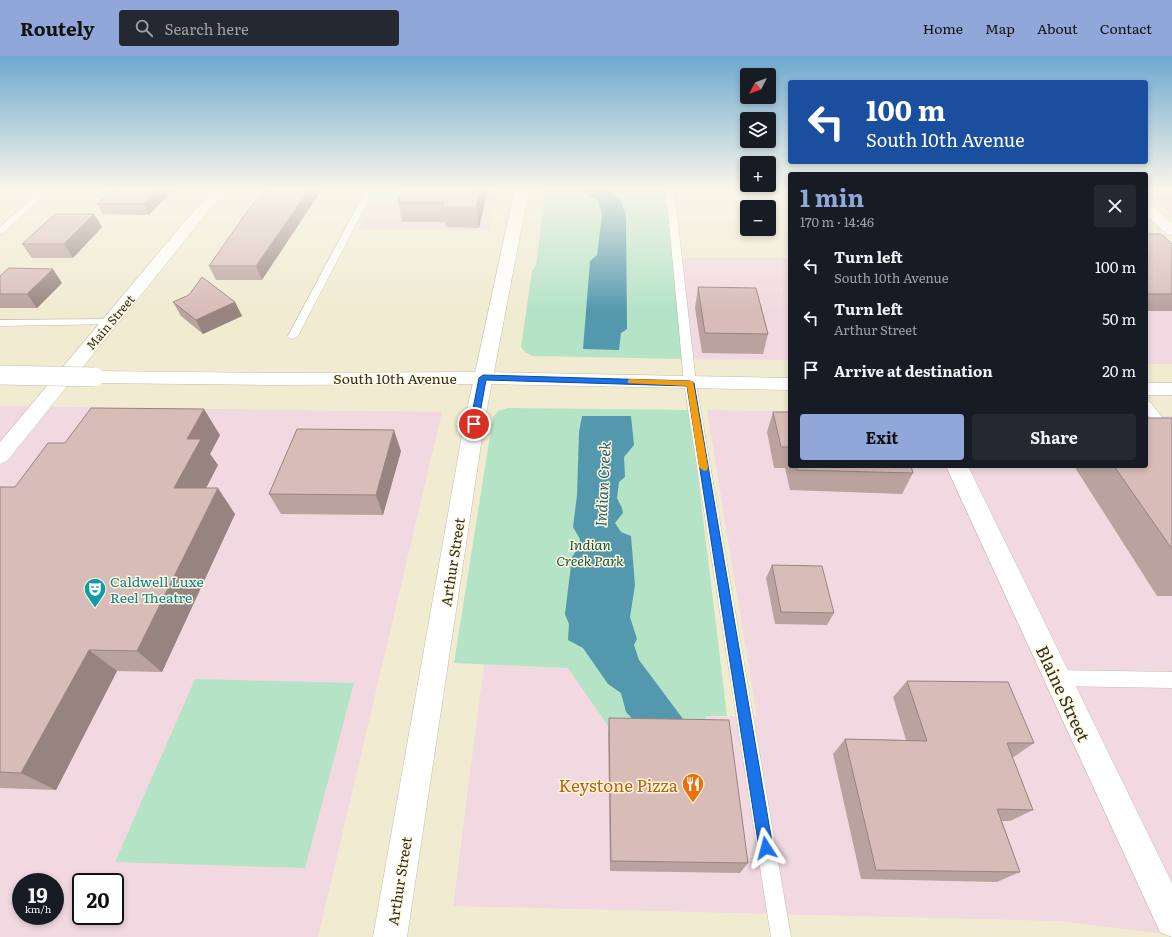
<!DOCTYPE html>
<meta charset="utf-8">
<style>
body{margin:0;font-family:Literata,serif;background:#242831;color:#f1f3f6;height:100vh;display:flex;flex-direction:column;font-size:15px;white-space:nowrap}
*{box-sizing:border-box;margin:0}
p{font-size:13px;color:#9ea1a6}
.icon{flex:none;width:22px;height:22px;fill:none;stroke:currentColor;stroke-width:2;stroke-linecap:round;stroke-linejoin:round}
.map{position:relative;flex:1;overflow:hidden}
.drawer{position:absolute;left:788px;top:116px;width:360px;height:296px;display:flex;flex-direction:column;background:#171b24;border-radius:4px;box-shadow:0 2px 6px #0003}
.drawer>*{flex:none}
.guide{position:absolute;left:788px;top:24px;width:360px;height:84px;border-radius:4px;box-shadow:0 2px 6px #0003;background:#1a4fa0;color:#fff;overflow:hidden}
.needle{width:26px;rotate:228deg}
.tools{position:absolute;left:740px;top:12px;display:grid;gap:8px}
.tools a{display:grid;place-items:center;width:36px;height:36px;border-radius:4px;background:#171b24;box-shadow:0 2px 6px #0003;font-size:20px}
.speed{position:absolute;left:12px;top:817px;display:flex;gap:8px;font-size:20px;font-weight:700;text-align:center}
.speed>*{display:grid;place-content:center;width:52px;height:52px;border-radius:50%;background:#171b24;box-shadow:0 2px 6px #0003;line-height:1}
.speed small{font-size:10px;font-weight:400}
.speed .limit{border:2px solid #111;border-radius:6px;background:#fff;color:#111}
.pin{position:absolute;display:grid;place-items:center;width:34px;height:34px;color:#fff;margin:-17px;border:2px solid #fff;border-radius:50%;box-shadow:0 1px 4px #0007}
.me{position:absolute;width:44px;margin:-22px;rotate:351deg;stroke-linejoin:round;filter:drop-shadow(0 0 3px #0008)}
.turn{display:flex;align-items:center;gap:14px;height:84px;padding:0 12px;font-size:18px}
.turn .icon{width:52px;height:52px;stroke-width:2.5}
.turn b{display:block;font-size:28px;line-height:34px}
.round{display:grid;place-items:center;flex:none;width:42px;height:42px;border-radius:4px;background:#242831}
.headline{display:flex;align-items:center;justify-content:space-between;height:68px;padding:0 12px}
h1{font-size:24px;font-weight:700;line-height:30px;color:#91a7da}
.cta{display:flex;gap:8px;margin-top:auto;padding:8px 12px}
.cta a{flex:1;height:46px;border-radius:4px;background:#91a7da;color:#111;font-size:16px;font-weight:700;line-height:46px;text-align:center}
.cta a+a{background:#242831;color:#f1f3f6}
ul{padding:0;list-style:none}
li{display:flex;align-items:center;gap:12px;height:52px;padding:0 12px}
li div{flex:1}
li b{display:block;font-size:15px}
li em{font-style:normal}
header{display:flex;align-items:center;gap:24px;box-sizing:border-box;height:56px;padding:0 20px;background:#91a7da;color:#111}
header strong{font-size:19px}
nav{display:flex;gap:22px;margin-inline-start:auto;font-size:14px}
.search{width:280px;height:36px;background:#242831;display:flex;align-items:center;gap:10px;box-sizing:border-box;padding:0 14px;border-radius:4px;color:#9ea1a6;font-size:15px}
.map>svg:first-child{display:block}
.commercial{fill:#f2d9e1;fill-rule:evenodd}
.green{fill:#b4e3c6}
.water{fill:#5498ad}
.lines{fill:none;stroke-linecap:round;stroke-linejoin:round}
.lane-casing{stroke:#c5bfa7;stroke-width:1}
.street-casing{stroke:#c5bfa7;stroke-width:1}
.primary-casing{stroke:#c5bfa7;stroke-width:1}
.lane{fill:#fff;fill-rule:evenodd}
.street{fill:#fff;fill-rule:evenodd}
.primary{fill:#fff;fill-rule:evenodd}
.primary-bridge-casing{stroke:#c5bfa7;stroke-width:20;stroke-linecap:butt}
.primary-bridge{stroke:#fff;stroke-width:19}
.wall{fill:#baa29e}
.shaded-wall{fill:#978481}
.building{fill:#d8bcb8;stroke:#978481}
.route{fill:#1a73e8;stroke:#114b97}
.slow{fill:#f59e0b}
.labels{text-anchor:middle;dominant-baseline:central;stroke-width:3;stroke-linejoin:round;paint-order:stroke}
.far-street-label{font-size:12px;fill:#312f25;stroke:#fef8e0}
.street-label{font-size:14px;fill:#312f25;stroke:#fef8e0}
.park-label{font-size:14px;font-style:italic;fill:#135535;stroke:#fef8e0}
.culture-label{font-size:14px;fill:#0d838f;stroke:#fef8e0;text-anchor:start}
.water-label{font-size:15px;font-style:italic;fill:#265e6d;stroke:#fef8e0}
.near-street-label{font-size:17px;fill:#312f25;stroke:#fef8e0}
.near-food-label{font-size:17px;fill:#c56008;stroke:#fef8e0;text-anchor:end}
</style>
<header>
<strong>Routely</strong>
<div class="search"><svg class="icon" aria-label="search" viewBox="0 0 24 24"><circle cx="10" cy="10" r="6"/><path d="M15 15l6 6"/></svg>Search here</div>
<nav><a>Home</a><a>Map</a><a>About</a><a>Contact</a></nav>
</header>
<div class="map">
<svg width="1172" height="881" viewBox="0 0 1172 881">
<rect width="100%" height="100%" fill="#f1ebd2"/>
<!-- commercial -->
<path class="commercial" d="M432,132h67l-10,42 -131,-1 11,-24 57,1z
M1146,132h26v28l-26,-22z
M1146,171l26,24v113h-26z
M671,202h119v102l-106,-1z
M0,350l442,6 -124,525h-318zM21,826h34v34h-34zM81,826h34v34h-34z
M707,354l83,1v55h356v-50h26v519l-113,-14 -606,-15 31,-242 84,4 42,61h97l-1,-13 51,1z"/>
<!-- green -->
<path class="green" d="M543,132h121l20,171 -151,-3 -8,-4 -4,-5 11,-76 4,-6 9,-69 -3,-3z
M508,352l182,2 37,306h-21l1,14 -97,-1 -42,-61 -114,-5 39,-246 5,-6z
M195,623l159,4 -49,185 -190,-6z"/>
<!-- water -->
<path class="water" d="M570,132h35l15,11 6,17 1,113 -6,4 -2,17 -36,-1 7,-88 7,-6 5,-40 -4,-15 -16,-8z
M582,360h49l3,29 -10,12 1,20 -6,5 -2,16 5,10 1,5 -8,10 6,9 10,4 4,49 -5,32 7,22 -3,6 5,15 50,67 -52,-3 -11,-12 -5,-19 -13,-9 -25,-36 -15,-8 1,-16 -4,-10 7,-57 6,-9 2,-9 -7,-12 4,-32 2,-63z"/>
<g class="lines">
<!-- lane casing -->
<g class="lane-casing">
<path id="lane" d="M43,132h9l-49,45 -3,1v-7z
M367,132h8l-77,148 -5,3 -4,-1 -1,-2z
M666,132h8l22,195 95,554h-20l-87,-554z
M111,263l4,1 1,2 -1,2 -115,2v-6z
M1146,345l4,1 22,28v12l-4,-1 -22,-28z
M1057,614l115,2v16l-115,-2 -6,-3 -2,-5 2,-5z"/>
</g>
<!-- street casing -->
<g class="street-casing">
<path id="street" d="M213,132h14l-220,273 -7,3v-22z
M515,132h14l-45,236 -77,513h-34l91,-513z"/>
</g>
<!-- primary casing -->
<g class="primary-casing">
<path id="primary" d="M1146,148l5,1 21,18v12l-5,-1 -21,-19z
M95,315l175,2 213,-1 307,6v12l-307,-6 -213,1 -175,-2 -7,-2 -2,-4 2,-4z
M1146,327h26v12h-26z
M946,410h22l204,417v54l-12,-5z"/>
</g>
<!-- lane -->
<use href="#lane" class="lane"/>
<!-- street -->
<use href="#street" class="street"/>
<!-- primary -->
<use href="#primary" class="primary"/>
<!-- primary-bridge casing -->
<g class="primary-bridge-casing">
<path id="primary-bridge" d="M0,319l95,2"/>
</g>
<!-- primary-bridge -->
<use href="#primary-bridge" class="primary-bridge"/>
</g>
<!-- wall -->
<path class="wall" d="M115,132h59l-25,27 -46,-1 -6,-10z
M404,132h84l-9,40 -33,-1 -1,-5h-43l-4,-20z
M94,158l8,13 -29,31h-41l-10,-14z
M244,160l18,64h-46l-7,-14z
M1146,176l2,2 24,10v67h-26z
M0,220l62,7 -25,25h-37z
M698,231l70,47 -5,20 -61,-1 -7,-45z
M173,246h62l7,14 -39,18 -22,-18z
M773,356h17v54h121l2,7 -11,21 -112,-4 -5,-22h-11l-7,-36z
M1172,362v178h-15l-83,-130h72z
M220,379l-10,19 8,11 -12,23 29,26 -73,158 -45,-1 -61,119 -56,-2v-301h15l50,-44z
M401,395l-18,64 -102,-1 -12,-20z
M772,509l62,48 -7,12 -52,-1 -9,-46z
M907,625l127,62 -22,15 21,52 -23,11h-8l18,51 -23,10 -136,-3 -28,-125 12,-15 61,1 -13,-43z
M609,662l139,145 -8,10 -130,-2 -2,-138z"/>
<!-- shaded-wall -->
<path class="shaded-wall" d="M160,132h14l-25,27 -5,-11z
M310,132h13l-61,92 -6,-14z
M481,132h7l-9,40 -3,-20z
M94,158l8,13 -29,31 -9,-14z
M53,213l9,14 -25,25 -10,-14z
M235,246l7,14 -39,18 -7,-14z
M204,353l16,26 -10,19 8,11 -25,48 -19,-25 13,-49z
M394,374l7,21 -18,64 -7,-20z
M218,432l17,26 -73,158 -25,-21z
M89,594l28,21 -61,119 -35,-17z"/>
<!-- building -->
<path class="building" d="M115,132h45l-16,16h-47z
M266,132h44l-54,78h-47l35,-50z
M404,132h77l-5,20h-34l2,-5 -46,-1z
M55,158h39l-30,30h-42z
M1146,176l2,2h13l11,10v50h-26z
M9,212l44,1 -26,25h-27v-18z
M202,221l33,25 -39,18 -23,-18 16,-7z
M698,231l58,1 12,46 -63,-1z
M91,352l113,1 -17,30h14l-27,49h44l-81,163 -48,-1 -68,123 -21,-1v-285h15l33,-44h17z
M773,356h17v35h-9z
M1146,362h26v131l-58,-83h32z
M297,373l97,1 -18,65 -107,-1z
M796,410h115l2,7 -116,-3z
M772,509l50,1 12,47 -53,-1z
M907,625l101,1 26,61h-27l26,67 -36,-1 23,63 -144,-2 -31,-131 82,2z
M609,662l120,2 19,143 -137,-2z"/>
<!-- sky -->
<linearGradient id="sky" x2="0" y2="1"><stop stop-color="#6da9d0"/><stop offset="0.52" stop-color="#f9f6eb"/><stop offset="1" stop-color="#f9f6eb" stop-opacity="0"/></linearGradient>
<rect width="1172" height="255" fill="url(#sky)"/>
<!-- route -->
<path class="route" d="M483,319l207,6 4,2 79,465 -2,5 -5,2 -5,-2 -2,-5 -72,-462 -201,-6 -8,44 -4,3 -4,-3 9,-46z"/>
<!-- slow -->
<path class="slow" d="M630,323l63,2 15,86 -1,3 -3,1 -5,-4 -12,-81 -59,-3v-3z"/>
<!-- icons -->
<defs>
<g id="theatre-pin" transform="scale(1.15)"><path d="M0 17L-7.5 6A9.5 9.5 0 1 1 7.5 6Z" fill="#0f9aa8" stroke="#fef8e0"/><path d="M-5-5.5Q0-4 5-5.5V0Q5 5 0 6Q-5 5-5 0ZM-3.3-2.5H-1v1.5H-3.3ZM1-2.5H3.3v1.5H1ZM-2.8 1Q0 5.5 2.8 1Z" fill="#fff"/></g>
<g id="restaurant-pin" transform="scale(1.15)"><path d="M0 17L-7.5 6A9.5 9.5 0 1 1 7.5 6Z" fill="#e8710a" stroke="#fef8e0"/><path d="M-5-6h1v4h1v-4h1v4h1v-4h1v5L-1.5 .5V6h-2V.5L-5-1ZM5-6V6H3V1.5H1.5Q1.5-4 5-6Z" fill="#fff"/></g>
</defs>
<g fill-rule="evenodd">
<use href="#theatre-pin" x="95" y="533"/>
<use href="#restaurant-pin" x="693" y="728"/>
</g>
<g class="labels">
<!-- far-street labels -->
<g class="far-street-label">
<text transform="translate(110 266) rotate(-50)">Main Street</text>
</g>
<!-- street labels -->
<g class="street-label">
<text x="395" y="322">South 10th Avenue</text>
<text transform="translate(452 506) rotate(-81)">Arthur Street</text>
<text transform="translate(399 825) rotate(-81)">Arthur Street</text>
</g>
<!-- park labels -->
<g class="park-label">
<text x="590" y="488">Indian<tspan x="590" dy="16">Creek Park</tspan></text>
</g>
<!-- culture labels -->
<g class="culture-label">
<text x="110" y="525">Caldwell Luxe<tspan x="110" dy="16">Reel Theatre</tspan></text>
</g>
<!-- water labels -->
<g class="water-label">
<text transform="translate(602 428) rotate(-87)">Indian Creek</text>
</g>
<!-- near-street labels -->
<g class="near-street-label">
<text transform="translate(1064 637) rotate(65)">Blaine Street</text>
</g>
<!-- near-food labels -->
<g class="near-food-label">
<text x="678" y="728">Keystone Pizza</text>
</g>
</g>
</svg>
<div class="tools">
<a><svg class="needle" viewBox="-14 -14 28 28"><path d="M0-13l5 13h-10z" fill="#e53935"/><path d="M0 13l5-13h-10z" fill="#9ea1a6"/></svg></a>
<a><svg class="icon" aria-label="layers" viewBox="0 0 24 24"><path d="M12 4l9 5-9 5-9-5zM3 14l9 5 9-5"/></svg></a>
<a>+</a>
<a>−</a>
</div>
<div class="speed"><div>19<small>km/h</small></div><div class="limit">20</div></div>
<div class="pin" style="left:474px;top:368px;background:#d93025"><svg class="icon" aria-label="arrive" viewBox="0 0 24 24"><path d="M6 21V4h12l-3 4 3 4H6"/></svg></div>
<svg class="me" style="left:766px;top:792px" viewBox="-20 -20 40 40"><path d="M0-17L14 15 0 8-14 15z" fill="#1a73e8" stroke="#fff" stroke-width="4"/></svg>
<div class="guide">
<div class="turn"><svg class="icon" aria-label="left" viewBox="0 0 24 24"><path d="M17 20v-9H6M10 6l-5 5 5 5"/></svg><div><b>100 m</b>South 10th Avenue</div></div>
</div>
<section class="drawer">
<div class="headline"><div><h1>1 min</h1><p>170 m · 14:46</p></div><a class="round"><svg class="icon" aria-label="close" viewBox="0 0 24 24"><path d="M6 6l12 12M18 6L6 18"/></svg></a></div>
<ul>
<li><svg class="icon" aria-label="left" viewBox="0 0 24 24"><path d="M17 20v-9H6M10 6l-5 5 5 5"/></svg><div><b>Turn left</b><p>South 10th Avenue</p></div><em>100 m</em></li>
<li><svg class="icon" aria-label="left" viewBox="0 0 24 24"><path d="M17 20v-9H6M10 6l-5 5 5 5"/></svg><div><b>Turn left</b><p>Arthur Street</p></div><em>50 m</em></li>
<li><svg class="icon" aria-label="arrive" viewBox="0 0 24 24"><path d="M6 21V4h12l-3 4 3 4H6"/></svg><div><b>Arrive at destination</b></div><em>20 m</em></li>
</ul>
<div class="cta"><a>Exit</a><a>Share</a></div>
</section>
</div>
